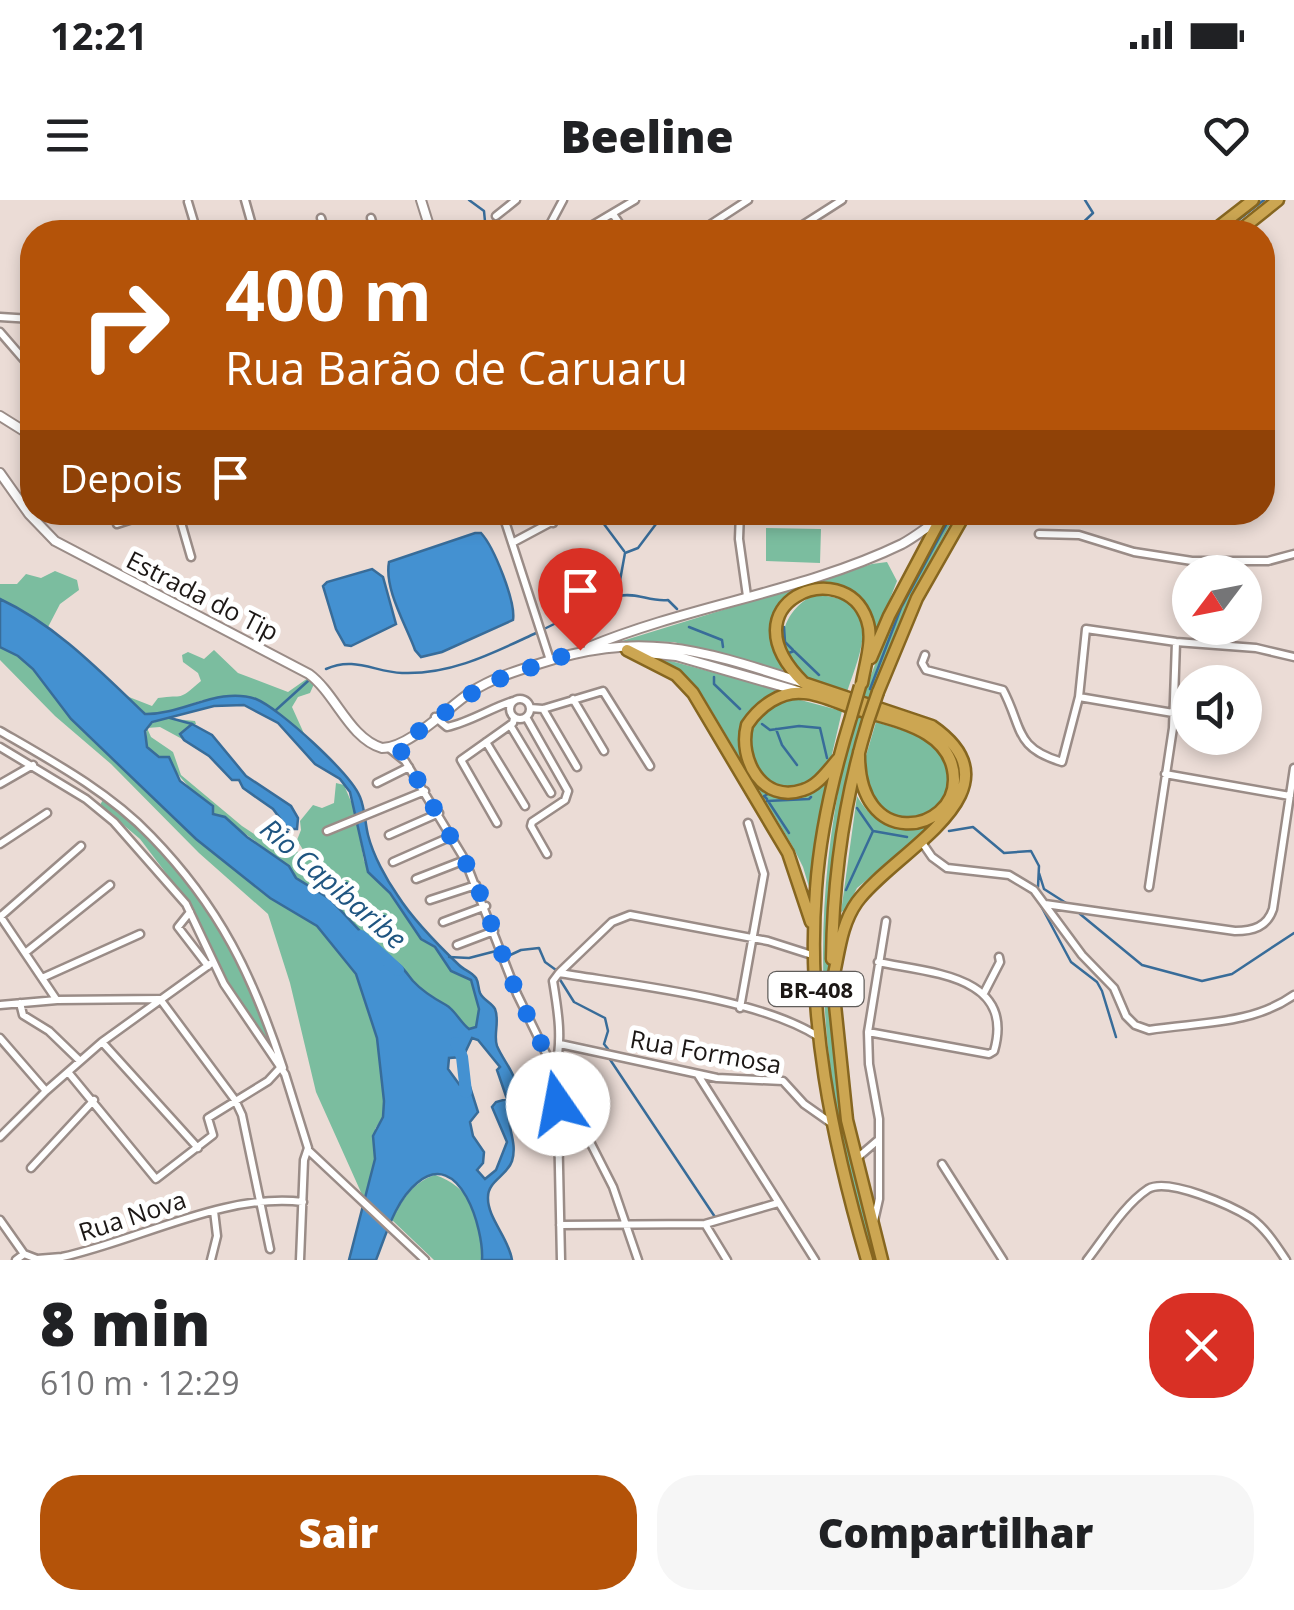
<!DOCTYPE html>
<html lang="pt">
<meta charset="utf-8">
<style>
body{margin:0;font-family:"Open Sans",sans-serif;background:#f6f6f6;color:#202124;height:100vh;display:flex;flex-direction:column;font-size:38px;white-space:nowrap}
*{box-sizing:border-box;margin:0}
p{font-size:32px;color:#757577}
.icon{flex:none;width:55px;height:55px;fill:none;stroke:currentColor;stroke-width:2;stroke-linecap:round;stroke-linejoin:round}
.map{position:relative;height:1060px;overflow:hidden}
.drawer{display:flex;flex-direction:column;background:#fff;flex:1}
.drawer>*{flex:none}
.top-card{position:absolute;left:20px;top:20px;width:1255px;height:305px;border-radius:40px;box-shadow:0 5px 15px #0003;background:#b45309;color:#fff;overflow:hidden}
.needle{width:65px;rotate:238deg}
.buttons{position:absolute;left:1172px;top:355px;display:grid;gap:20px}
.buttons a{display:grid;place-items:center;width:90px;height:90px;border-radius:50%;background:#fff;box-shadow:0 5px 15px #0003;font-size:50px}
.pin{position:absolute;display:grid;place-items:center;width:85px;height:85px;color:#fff;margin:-102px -42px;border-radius:50% 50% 50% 0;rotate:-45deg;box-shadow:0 0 10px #0007}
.pin .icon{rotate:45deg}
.me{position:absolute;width:110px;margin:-55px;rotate:348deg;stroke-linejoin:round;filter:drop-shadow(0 0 8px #0008)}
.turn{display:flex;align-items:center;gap:35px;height:210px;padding:0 40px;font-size:45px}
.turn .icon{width:130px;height:130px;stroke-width:2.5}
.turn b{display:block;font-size:70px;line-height:85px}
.then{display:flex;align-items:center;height:95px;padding:0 40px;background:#0003;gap:20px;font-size:38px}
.round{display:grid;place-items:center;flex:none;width:105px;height:105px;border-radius:40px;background:#f6f6f6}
.overview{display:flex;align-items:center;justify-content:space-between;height:170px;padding:0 40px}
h1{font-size:60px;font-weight:800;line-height:75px}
.button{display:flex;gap:20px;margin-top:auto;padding:20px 40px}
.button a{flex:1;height:115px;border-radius:40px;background:#b45309;color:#fff;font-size:40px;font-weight:800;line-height:115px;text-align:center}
.button a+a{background:#f6f6f6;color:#202124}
.status{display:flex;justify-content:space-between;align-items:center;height:70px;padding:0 50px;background:#fff;direction:ltr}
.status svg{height:28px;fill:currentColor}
header{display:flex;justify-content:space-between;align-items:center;height:130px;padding:0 40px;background:#fff;font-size:45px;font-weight:800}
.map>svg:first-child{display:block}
.green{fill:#7bbd9f}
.water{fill:#4491d1;stroke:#386c99;stroke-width:2.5;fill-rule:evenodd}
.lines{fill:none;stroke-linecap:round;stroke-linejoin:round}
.stream{stroke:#386c99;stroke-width:2.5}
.river{stroke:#4491d1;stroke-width:12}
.minor-casing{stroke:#9a8c87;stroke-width:11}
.tertiary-casing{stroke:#9a8c87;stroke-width:12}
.trunk-casing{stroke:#866620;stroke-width:15}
.minor{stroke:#fff;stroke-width:6}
.tertiary{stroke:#fff;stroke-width:8}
.trunk{stroke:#cca652;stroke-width:10}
.trunk-bridge-casing{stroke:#866620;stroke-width:15;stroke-linecap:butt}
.trunk-bridge{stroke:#cca652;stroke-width:10}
.route{stroke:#1a73e8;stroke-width:18;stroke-dasharray:0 32.4}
.labels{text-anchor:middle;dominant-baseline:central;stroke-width:10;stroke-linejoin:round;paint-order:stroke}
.shield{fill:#fff;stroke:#605d5b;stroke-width:2.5}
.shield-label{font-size:22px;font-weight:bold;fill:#1c1715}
.street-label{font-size:25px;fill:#1c1715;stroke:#fff}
.water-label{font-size:28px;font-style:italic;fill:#1f5581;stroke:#fff}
</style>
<div class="status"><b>12:21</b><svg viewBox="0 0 49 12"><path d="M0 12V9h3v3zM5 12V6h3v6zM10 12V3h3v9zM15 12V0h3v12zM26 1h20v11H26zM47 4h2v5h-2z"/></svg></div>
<header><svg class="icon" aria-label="menu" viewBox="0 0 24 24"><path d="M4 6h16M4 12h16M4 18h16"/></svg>Beeline<svg class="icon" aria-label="heart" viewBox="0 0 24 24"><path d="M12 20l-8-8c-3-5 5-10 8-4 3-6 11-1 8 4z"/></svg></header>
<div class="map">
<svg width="1294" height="1060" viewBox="0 0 1294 1060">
<rect width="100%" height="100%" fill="#ebdcd6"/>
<!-- green -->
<path class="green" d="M949,313h7l-46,86 -41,102 -7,-2 29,-77z
M766,328l55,1 -1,34 -54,-2z
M887,362l10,19 -21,53c-10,-46 -33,-50 -75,-43l-29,40 1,12 11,31 -110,-32 -52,-1 250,-77z
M55,371l22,9 2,10 -19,14 -13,25 -47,-30v-15h17l9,-10 15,4z
M815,395c71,3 46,55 32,97 -15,-5 -33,-10 -46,-19 -33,-22 -17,-66 14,-78z
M0,447l18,9 15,13 38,50 125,120 74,59 47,28 39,48 21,64 7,63 -1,16 -8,12v30l-11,40 -48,-107 -26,-109 -22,-69 -69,-61 -88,-89 -56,-48 -55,-56z
M214,450l24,23 50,19 20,-14 6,6 -4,9 -12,4 -6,10 14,31 -30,-28 -18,-10h-55l-41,14h-17l-29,-27 13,10 23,9 6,-8c27,-4 19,4 43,-17l-3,-8 -15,-11 -1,-7 6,-3 16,7z
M652,456l131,35c-78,27 -36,119 20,106 10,-3 19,-10 27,-16l-18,116 -9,-30 -10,-20 -90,-151c-15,-17 -29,-31 -51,-40z
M793,498l49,13 -12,52 -20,21 -23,4 -18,-5 -18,-21 -2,-34 17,-20z
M855,515l11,2 -37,211 1,58 10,119 14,67 25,88h-7c-56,-190 -67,-351 -17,-545z
M164,518l31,3 1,3h-4l-11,13 3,3 -24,-13 -13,1 4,9 22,15 8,23 61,51 33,22 30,5 -8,-13 4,-10 -1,-9 13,-16 9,3 12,-5 2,-20 8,2 11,26 9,50 26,32 31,46 14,8 16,24 20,9 8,29 -3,18 -7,2c-9,-7 -14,-18 -23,-24 -11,-6 -24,-14 -33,-24 -8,-9 -12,-17 -23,-22l-2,4 -11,-8 -4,-10 -43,-46 -34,-21 -33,-31 -43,-32 -7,-1c-15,-23 -34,-31 -45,-57h-9l-12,-10 -1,-21z
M876,522c15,5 32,9 46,15 24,12 38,45 19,67 -6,7 -19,12 -27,17l-33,-7 -21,-38z
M857,596c20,35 50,39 84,23l-84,69 -11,22 -5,2z
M104,598c51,43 99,93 132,153 18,33 29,73 42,108l-49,-76 -41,-81 -48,-63 -40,-34z
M435,975c37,12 50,47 47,85h-48l-42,-40c11,-21 20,-37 43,-45z"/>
<!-- water -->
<path class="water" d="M475,333h6c13,14 35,69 32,87l-71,32 -21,5 -6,-7c-9,-25 -31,-61 -26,-88z
M372,369l11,8 13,47 -45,22 -6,-1 -9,-16 -13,-43 4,-4z
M0,399c56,26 101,73 145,115 38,1 73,-28 111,-15 23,9 95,75 104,98 5,12 5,26 8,38 5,20 18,44 30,61 16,25 39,48 61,69 5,5 13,7 17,13 3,5 2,10 4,15 3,7 12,10 15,16 5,12 -2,26 2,37 5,12 14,22 18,34 4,13 -4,17 -6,29 -3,17 9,33 3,52 -5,15 -24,20 -24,36 -1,21 21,41 24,63h-30c2,-30 -22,-113 -65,-77 -22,18 -31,52 -41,77h-27l26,-101 -2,-23 10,-19 1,-16 -7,-63 -21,-64 -39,-48 -47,-28 -74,-59 -125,-120 -38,-50 -15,-13 -18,-9zM244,505l34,18 37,41 25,15 10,13 18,80 22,21 31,46 14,8 16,24 20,9 8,29 -3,18 -7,2c-9,-7 -14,-19 -23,-24 -11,-6 -24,-14 -33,-24 -8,-10 -12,-17 -24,-23l-2,4 -10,-7 -4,-10 -43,-46 -34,-21 -7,-12 -42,-29 -22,-20 -12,-3v-8l-33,-25 -11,-24h-10l-12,-10 -2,-16 7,-9 62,-16zM472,838l6,2 22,27 -3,3 10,29 -11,3 -4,5 15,35 -11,28 -11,9 -8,-9 6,-7 1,-11 -11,-16 -3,-14 8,-10 -12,-38 -7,10 -11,-15 1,-11 14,-1z
M192,524l20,11 34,41 45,30 7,12 -1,11h-9l-15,-20 -30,-21 -4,-8h-7l-23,-24 -25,-16 -4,-6z"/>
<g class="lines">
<!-- stream -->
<path class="stream" d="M469,0l15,11 2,21
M1073,32l20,-19 -8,-13
M1223,32l41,-32
M595,312l29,39
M619,396c17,-4 31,6 49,4l9,9
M689,427l33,13 1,7
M784,427l1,15 8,8
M544,429l43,-21 19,-1 11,-10 8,-44 13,-5 27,-36
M786,454l8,-3 25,24
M326,469c28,-13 49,3 76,4 49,2 91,-20 134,-40
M714,477v7l26,25
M870,489l31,-81 52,-96
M276,510l32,-29
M170,518l22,6
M762,524l8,6 29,-4 21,2 7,30
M776,529l6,16 15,20
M767,599l-3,-3 6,-3
M767,601l42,-2 2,-2
M768,601l21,32
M857,608l16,23 34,6
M949,631l24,-4 31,26 27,-2 8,15 -1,21
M1039,673l5,16 22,14
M846,690l27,-59
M1040,704l31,58 26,20 5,9 14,46
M1080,714l62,51 60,16 30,-7 62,-41
M508,756l13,-6 18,-2 6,14 11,8
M449,757l20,1 27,-7
M559,778l15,24 31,16 3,13 -4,13 4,5
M609,858l106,159"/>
<!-- river -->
<path class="river" d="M361,736l37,34
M456,843l6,14 4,35"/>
<!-- minor casing -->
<g class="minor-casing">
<path id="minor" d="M245,0l9,32
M188,2l9,30
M613,14l12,18
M496,16l20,-16
M321,18l4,14
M371,18l4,14
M586,29l49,-29
M546,32l17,-32
M699,32l49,-32
M792,32l50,-32
M0,117l32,2
M0,132l32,37
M178,312l13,45
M256,312h6
M502,312l48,148
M550,312l3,11
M740,312l-1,27 8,57
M117,324l37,-12
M1039,334l40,1 55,17 58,9h76l26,-7
M512,343l58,-31
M925,455l-3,8 4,7 77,20c20,38 11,58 59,72l17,-65 7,-68 90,13 80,6 38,9
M1079,497l94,16
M510 509a10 10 0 1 1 20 0a10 10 0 1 1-20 0Z
M573,499l31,52
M530,508l13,1 60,-18 47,75
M543,509l34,58
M435,517l12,10c23,-5 44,-19 66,-26
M526,517l42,74 -3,9 -33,22 -1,4 16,28
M510,525l41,68
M0,531c52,30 109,61 151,105 69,71 102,140 132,232
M486,542l39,64
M0,547l86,52 28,23 72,82 38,80 61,90 23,74 -4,12 -4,100
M389,548l16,13 60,99 52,134 40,82 4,184
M1165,574l125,22
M377,583l32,-16
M0,584l33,-19
M497,623l-36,-63 52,-37 1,-5
M327,631l98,-40
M389,635l50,-22
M921,641l11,16 15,11 62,7 25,15 48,65 32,33 12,28 9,9 14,5c50,-8 103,-5 145,-35
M0,644l47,-31
M393,662l59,-26
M416,679l49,-19
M1149,687l24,-159 3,-86
M430,700l46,-15
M1045,704l190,27c18,0 32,-4 38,-22l21,-141
M190,712l-12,15 30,39
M0,716l56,83
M1,716l80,-70
M443,722l43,-16
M457,745l37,-14
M25,753l85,-68
M560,772l52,-50 18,-7 138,26 47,15
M42,778l98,-44
M984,793l16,-31 -1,-5
M20,803l3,12 26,16 31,30
M0,805l57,-5 103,-1 75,101 7,15 28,134
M740,808l24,-134 -16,-51
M868,832l121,22 5,-3c22,-76 -64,-78 -116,-89
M0,838l46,53
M102,842l96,106
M560,844l157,34 66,3 21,23 27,19
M555,871c8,-31 3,-60 -2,-90l6,-8c73,12 200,25 260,64
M68,872l88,107 57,-44 -5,-17 60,-37 12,-13
M698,875l117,185
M557,877l56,110 25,73
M0,937l46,-46 56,-49 111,-80
M308,950l117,110
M856,959l21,-18
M942,964l61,96
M31,968l63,-68
M0,1020l24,34
M874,1021l5,-22v-80l-10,-55 -1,-32 18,-111
M705,1024l22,36
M560,1025l145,-1 73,-21
M24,1054l13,5 25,-2c75,-16 164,-65 241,-55
M16,1060l8,-6
M211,1060l6,-24 -3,-25
M1087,1060c18,-23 37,-55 61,-71 20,-12 84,17 103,29 15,11 25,27 35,42"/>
</g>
<!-- tertiary casing -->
<g class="tertiary-casing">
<path id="tertiary" d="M421,0l10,32
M0,216l32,20
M0,273l29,41 26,27 254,133c27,20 40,64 73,74 27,0 65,-40 89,-56 20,-13 42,-20 64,-27 107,-36 166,-15 269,18
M589,447c101,-42 214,-55 313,-103 13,-7 25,-17 38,-25
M637,452l39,4 122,35"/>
</g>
<!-- trunk casing -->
<g class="trunk-casing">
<path id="trunk" d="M1212,32l41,-32
M1238,32l40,-32
M627,450l49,25 17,18 95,160 23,69
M871,458l18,-42 55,-104
M878,492l39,-94 49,-86
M851,517c-17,55 -31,114 -35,172 -10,127 16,251 51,371
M839,558c-11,12 -20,27 -36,32 -41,14 -65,-31 -56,-65 12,-18 34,-35 57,-32 17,1 36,11 52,16 38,12 97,20 98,70 1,54 -97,73 -95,-27
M832,759c1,-81 12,-160 36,-238
M832,776l15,144 35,140
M832,783c7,-28 8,-57 25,-81 37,-51 169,-111 75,-176l-128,-43c-82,-80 40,-130 63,-63 7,19 -2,44 -5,63"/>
</g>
<!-- minor -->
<use href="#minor" class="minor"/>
<!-- tertiary -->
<use href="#tertiary" class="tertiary"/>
<!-- trunk -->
<use href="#trunk" class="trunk"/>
<!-- trunk-bridge casing -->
<g class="trunk-bridge-casing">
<path id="trunk-bridge" d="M851,517l9,-31
M868,521l10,-29"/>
</g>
<!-- trunk-bridge -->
<use href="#trunk-bridge" class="trunk-bridge"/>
</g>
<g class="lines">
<!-- route -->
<path class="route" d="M558,904l-1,-28 -40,-82 -43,-117 -76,-131 87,-62 95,-34"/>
</g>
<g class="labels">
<!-- shield labels -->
<rect class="shield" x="768.5" y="772" width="95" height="34" rx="8"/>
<g class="shield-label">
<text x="816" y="789">BR-408</text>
</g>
<!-- street labels -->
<g class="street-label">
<text transform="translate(203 395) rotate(27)">Estrada do Tip</text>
<text transform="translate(706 851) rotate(10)">Rua Formosa</text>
<text transform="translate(132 1015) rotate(-18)">Rua Nova</text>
</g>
<!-- water labels -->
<g class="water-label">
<text transform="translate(334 683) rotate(41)">Rio Capibaribe</text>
</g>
</g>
</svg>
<div class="buttons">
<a><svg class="needle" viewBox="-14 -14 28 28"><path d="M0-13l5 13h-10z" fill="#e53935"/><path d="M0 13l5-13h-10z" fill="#757577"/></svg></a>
<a><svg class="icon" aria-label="sound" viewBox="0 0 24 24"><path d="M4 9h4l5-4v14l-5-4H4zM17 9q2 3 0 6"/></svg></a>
</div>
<div class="pin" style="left:580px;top:450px;background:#d93025"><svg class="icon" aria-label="arrive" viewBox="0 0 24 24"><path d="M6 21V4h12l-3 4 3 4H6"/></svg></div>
<svg class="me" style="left:558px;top:904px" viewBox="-20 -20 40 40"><circle r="19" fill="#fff"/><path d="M0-13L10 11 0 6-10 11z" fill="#1a73e8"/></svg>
<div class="top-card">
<div class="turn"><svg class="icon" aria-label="right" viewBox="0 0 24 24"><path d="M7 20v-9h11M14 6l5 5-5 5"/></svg><div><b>400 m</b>Rua Barão de Caruaru</div></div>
<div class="then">Depois<svg class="icon" aria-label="arrive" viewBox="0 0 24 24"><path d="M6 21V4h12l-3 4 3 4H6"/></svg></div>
</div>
</div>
<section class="drawer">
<div class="overview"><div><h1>8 min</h1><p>610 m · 12:29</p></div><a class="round" style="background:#d93025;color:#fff"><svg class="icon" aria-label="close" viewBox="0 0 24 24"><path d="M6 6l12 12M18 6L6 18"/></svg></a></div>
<div class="button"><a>Sair</a><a>Compartilhar</a></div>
</section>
